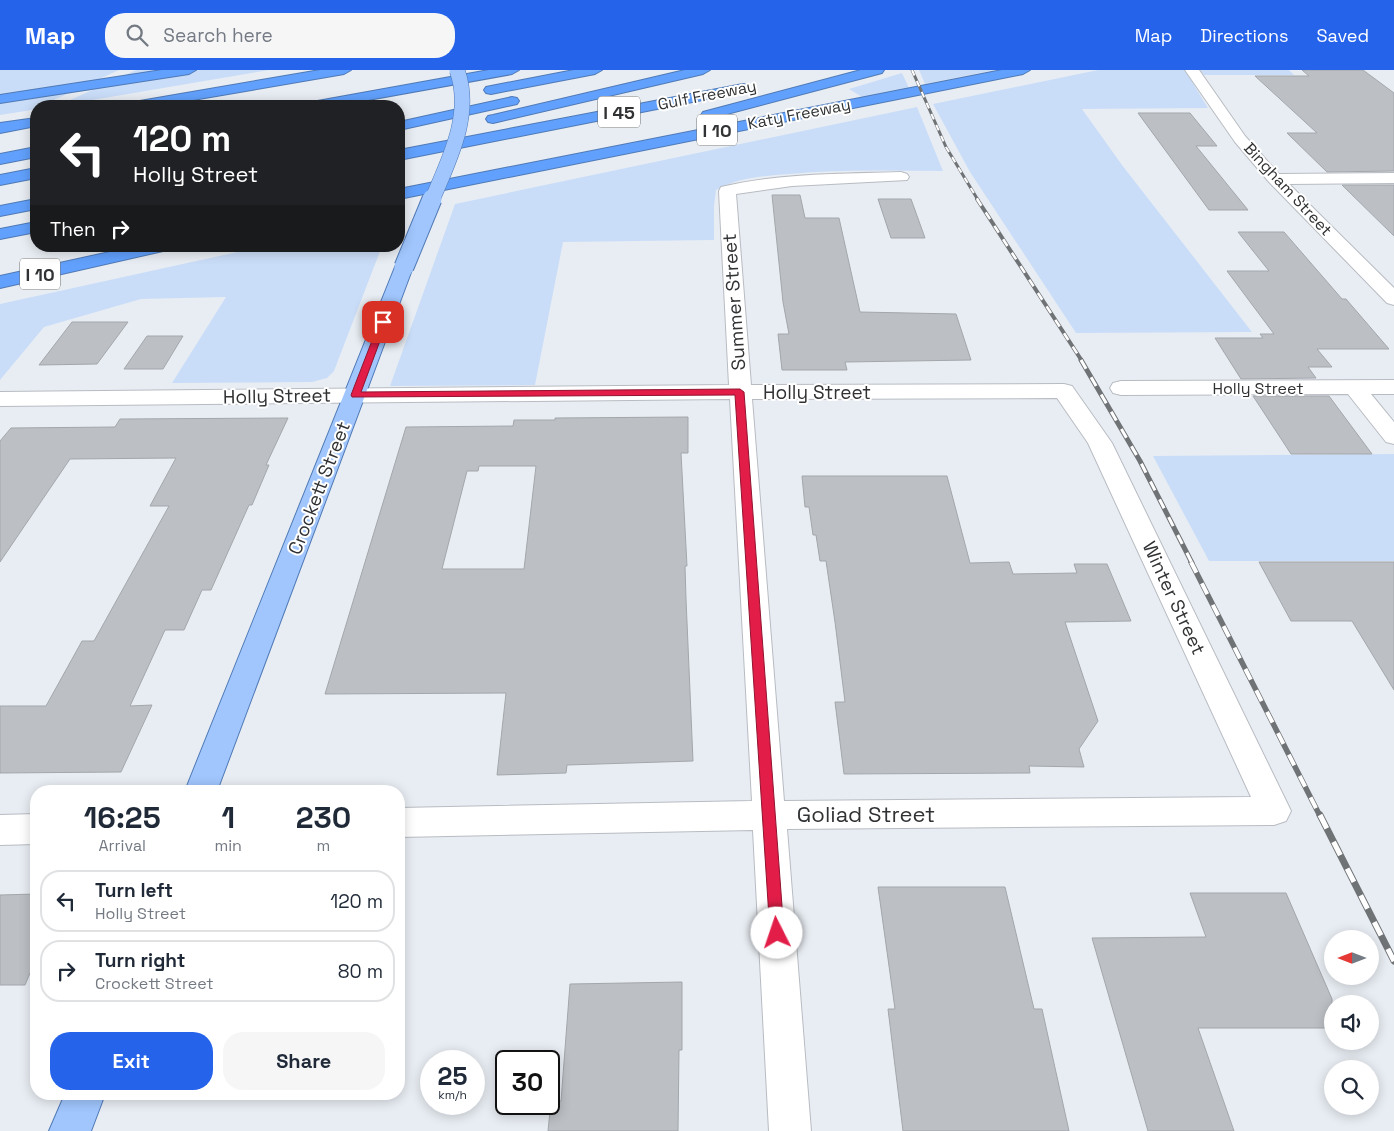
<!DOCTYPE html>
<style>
body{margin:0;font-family:"Space Grotesk",sans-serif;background:#f6f6f7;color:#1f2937;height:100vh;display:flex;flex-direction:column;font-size:19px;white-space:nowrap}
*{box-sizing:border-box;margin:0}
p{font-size:16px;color:#747a83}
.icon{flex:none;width:28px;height:28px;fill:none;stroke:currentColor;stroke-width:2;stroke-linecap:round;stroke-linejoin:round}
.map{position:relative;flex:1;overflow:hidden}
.panel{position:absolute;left:30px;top:715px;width:375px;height:315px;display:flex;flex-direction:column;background:#fff;border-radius:20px;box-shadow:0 2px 12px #0003}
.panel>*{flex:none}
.banner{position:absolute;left:30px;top:30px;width:375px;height:152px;border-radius:20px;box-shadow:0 2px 12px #0003;background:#202124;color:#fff;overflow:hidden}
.needle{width:32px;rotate:270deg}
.controls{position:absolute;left:1324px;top:860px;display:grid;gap:10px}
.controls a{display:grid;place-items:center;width:55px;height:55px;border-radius:50%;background:#fff;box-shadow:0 2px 12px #0003;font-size:25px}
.speed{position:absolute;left:420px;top:980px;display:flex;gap:10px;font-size:25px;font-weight:700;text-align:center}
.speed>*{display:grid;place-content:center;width:65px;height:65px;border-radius:50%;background:#fff;box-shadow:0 2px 12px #0003;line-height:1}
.speed small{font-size:12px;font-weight:400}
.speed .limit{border:2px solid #111;border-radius:8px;background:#fff;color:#111}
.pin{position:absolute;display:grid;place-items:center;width:42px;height:42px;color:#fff;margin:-21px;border-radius:10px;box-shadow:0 2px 8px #0006}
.me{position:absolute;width:55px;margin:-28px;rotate:356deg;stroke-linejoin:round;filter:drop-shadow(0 0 4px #0008)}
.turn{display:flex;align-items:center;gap:18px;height:105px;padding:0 20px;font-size:22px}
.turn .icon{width:65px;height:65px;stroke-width:2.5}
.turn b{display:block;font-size:35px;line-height:42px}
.then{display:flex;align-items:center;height:48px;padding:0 20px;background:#0003;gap:10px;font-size:19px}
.eta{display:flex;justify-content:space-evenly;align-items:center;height:85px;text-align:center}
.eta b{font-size:30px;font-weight:800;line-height:35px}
.cta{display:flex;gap:10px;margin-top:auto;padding:10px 20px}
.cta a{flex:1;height:58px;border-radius:20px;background:#2563eb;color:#fff;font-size:20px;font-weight:800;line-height:58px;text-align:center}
.cta a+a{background:#f6f6f7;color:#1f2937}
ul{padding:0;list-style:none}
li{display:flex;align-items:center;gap:15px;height:62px;margin:0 10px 8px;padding:0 10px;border:2px solid #e0e1e3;border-radius:20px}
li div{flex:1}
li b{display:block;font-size:19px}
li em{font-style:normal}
header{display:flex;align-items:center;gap:30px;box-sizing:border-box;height:70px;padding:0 25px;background:#2563eb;color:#fff}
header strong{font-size:24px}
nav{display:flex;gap:28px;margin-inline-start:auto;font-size:18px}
.search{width:350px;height:45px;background:#f6f6f7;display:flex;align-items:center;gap:12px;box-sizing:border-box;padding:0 18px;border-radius:20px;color:#747a83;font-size:19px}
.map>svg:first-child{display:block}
.green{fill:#caddf8}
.building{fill:#bcc0c5;stroke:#a3a7ac;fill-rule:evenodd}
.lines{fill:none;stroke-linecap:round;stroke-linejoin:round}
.minor-casing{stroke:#b8bcc2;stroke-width:2}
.major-casing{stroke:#507ab6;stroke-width:2}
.highway-casing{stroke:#507ab6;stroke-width:2}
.minor{fill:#fff;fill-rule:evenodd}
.major{fill:#a0c6fd;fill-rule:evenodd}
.highway{fill:#61a0fc;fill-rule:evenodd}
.rail-far4-casing{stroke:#707376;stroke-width:3}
.rail-far3-casing{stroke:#707376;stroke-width:4}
.rail-far2-casing{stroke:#707376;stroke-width:5}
.rail-far1-casing{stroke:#707376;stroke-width:5.5}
.rail-casing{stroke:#707376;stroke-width:7}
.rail-far4{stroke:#fff;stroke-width:2;stroke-dasharray:6;stroke-linecap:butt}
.rail-far3{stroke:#fff;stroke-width:2.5;stroke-dasharray:8;stroke-linecap:butt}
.rail-far2{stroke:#fff;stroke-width:3;stroke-dasharray:10;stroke-linecap:butt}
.rail-far1{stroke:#fff;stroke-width:4;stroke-dasharray:12;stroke-linecap:butt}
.rail{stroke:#fff;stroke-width:5;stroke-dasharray:15;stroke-linecap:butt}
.major-bridge-far1-casing{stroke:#507ab6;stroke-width:16;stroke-linecap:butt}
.major-bridge-casing{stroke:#507ab6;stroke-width:21;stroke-linecap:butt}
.major-bridge-far1{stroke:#a0c6fd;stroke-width:15}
.major-bridge{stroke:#a0c6fd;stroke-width:19}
.route{fill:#e11d48;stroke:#92132f}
.labels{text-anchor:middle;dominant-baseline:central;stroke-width:4;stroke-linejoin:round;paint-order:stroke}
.far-street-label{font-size:16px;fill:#303234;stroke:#fff}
.shield{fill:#fff;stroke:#6e7071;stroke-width:1}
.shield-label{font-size:18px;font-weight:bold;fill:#303234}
.street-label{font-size:19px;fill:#303234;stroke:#fff}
.near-street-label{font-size:22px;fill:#303234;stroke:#fff}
</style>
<header>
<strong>Map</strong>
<div class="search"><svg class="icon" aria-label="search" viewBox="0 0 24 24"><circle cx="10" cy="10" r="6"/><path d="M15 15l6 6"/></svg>Search here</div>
<nav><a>Map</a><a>Directions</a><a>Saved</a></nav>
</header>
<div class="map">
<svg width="1394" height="1061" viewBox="0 0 1394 1061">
<rect width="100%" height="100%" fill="#e8edf3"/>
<!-- green -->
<path class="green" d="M0,0h119l-87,40 -32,5z
M136,0h133l-212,36z
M919,0h76l-70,14z
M1098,0h87l23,38 -126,1 40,56 130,167 -176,1 -106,-161 -37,-68z
M1200,0h89l5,5h-90z
M902,3l7,15 -47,9 -13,-8z
M917,37l26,64c-51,0 -102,-2 -153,3 -26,2 -52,3 -74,16l-2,16v34l-151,2 -28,143 -145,1 65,-182z
M265,176h117l-48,125 -7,7 -15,4 -140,1 54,-86 -85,2 -97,28 -44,53v-76z
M1394,384v107h-185l-56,-105z"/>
<!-- building -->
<path class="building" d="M1302,0h61l31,23v78l-67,1 -40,-39h30l-62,-57h54z
M1138,43h52l27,33h-21l52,64h-39z
M1342,115h52v51z
M772,125h28l5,23h34l21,94 96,2 15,46 -126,2 2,8h-65l-4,-36h11l-6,-32z
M878,129h33l14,39h-34z
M1238,162h46l58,67h4l43,50h-72l15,18h-24l8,11 -75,1 -26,-41h48l-3,-4h14l-47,-63h42z
M72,252h56l-31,42 -58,1z
M147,266h36l-20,33h-39z
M1253,326h76l43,58h-81z
M688,347v36h-7l6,113h-2l1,33 7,162 -126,4 -1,8 -69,2 9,-82 -181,1 81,-267 107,-1 1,-6h41v-2zM479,396h57l-12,103h-82l25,-98h11z
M288,348l-22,47h3l-17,40h-3l-38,85h-9l-18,40h-19l-35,76 22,-1 -31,67 -121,1v-67h46l36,-65h12l75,-135h-19l26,-48 -106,1 -70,103v-121l11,-13 104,-1 5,-8z
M802,406h145l23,87 39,-1 4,12 64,-1 -3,-9h33l24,57 -66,1 33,99 -19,28 5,18 -55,-1 1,7 -186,1 -9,-72h10l-10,-80 -9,-61h-6l-4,-26h-3l-4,-28h-4z
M1259,492h135v128l-42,-69h-61z
M878,817h127l29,122h8l27,122h-166l-15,-122h7z
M1190,823h96l46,106v29h-134l36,103h-86l-56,-193 114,-1z
M36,824v65l-11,26h-25v-90z
M682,912v68h-3l-1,81h-130l3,-30h10l9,-117z"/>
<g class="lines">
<!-- minor casing -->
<g class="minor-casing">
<path id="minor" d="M1185,0h14l46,66 34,38 115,-1v10l-105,1 105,104v17l-7,-2 -118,-121 -34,-40z
M901,102l6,2 2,3 -2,3 -115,6 -56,8 15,191 313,-1 8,2 40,57 179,368 -5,10 -12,4 -487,4 24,302h-42l-16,-301 -354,7v-29l353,-7 -22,-402 -730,7v-14l729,-7 -10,-194 2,-4c59,-14 120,-13 180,-15zM1057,328l31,45 163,354 -467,4 -32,-402z
M1394,310v14h-23l23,28v22l-8,-2 -38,-48 -227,1 -8,-2 -3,-5 3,-5 8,-2z
M36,744v30l-36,1v-30z"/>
</g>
<!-- major casing -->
<g class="major-casing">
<path id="major" d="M404,191l7,2 2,4 -196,524h-32l210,-524 2,-4z
M65,1024h40l-14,37h-42z"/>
</g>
<!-- highway casing -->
<g class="highway-casing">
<path id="highway" d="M162,0h34l-7,4 -189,29v-8z
M320,0h31l-7,4 -186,32h-31l2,-3 5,-1z
M489,0h30l-7,4 -177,32h-30l2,-3 5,-1z
M574,0h28l-7,4 -104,20 -5,-1 -2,-3 2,-3 5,-1z
M685,0h25l-7,4 -210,49 -5,-1 -2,-3 2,-3 5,-1z
M861,0h23l-2,3 -174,46 -5,-1 -2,-3 2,-3z
M1002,0h28l-7,4 -624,125v-10z
M743,14l5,1 2,3 -2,3 -349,69v-10z
M512,27l5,1 2,3 -2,3 -118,26v-8z
M36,48v8l-36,7v-10z
M36,77v10l-36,7v-10z
M36,98v10l-36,7v-10z
M36,129v10l-36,7v-10z
M36,152v10l-36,7v-10z
M137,176h35l-3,4 -6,1 -163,37v-12z"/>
</g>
<!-- minor -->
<use href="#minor" class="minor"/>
<!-- major -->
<use href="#major" class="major"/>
<!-- highway -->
<use href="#highway" class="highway"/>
<!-- rail-far4 casing -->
<g class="rail-far4-casing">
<path id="rail-far4" d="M912,0l34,77 32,53"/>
</g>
<!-- rail-far3 casing -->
<g class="rail-far3-casing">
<path id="rail-far3" d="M977,129l105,162"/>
</g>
<!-- rail-far2 casing -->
<g class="rail-far2-casing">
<path id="rail-far2" d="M1081,290l59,101 52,102"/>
</g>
<!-- rail-far1 casing -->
<g class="rail-far1-casing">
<path id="rail-far1" d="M1191,492l129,254"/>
</g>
<!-- rail casing -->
<g class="rail-casing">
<path id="rail" d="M1320,745l74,146"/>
</g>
<!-- rail-far4 -->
<use href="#rail-far4" class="rail-far4"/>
<!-- rail-far3 -->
<use href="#rail-far3" class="rail-far3"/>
<!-- rail-far2 -->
<use href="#rail-far2" class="rail-far2"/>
<!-- rail-far1 -->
<use href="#rail-far1" class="rail-far1"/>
<!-- rail -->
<use href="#rail" class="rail"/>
<!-- major-bridge-far1 casing -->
<g class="major-bridge-far1-casing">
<path id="major-bridge-far1" d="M432,130c17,-40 41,-86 25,-130"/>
</g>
<!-- major-bridge casing -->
<g class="major-bridge-casing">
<path id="major-bridge" d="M404,197l28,-68"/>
</g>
<!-- major-bridge-far1 -->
<use href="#major-bridge-far1" class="major-bridge-far1"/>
<!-- major-bridge -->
<use href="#major-bridge" class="major-bridge"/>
</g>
<!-- route -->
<path class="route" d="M380,250l7,2 -26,70 379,-3 4,3 40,541 -2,5 -5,2 -5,-2 -2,-5 -35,-538 -383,2 -1,-2z"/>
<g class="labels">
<!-- far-street labels -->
<g class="far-street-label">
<text transform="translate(707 25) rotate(-11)">Gulf Freeway</text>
<text transform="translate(799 44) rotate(-11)">Katy Freeway</text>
<text transform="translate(1288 119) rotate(47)">Bingham Street</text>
<text x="1258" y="318">Holly Street</text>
</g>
<!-- shield labels -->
<g class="shield">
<rect x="598" y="26.5" width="42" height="31" rx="4"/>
<rect x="697" y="44.5" width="40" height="31" rx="4"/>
<rect x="20" y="188.5" width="40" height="31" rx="4"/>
</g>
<g class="shield-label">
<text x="619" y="42">I 45</text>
<text x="717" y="60">I 10</text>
<text x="40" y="204">I 10</text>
</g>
<!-- street labels -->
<g class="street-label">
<text transform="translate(734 232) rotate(-94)">Summer Street</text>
<text x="817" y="322">Holly Street</text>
<text transform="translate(277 326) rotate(-1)">Holly Street</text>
<text transform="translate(319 418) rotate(-69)">Crockett Street</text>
<text transform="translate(1174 528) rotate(65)">Winter Street</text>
</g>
<!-- near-street labels -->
<g class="near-street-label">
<text x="866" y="744">Goliad Street</text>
</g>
</g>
</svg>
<div class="controls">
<a><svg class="needle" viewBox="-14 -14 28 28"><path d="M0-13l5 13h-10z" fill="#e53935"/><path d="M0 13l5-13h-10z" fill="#747a83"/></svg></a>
<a><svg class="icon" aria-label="sound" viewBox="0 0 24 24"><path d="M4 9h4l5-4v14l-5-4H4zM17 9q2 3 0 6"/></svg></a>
<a><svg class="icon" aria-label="search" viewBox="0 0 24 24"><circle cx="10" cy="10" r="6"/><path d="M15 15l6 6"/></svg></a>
</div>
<div class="speed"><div>25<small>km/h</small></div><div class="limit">30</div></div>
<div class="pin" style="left:383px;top:252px;background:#d93025"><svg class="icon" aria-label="arrive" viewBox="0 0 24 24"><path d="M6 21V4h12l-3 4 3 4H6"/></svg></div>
<svg class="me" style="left:777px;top:863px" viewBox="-20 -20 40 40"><circle r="19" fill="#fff"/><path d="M0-13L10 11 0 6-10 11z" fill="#e11d48"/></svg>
<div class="banner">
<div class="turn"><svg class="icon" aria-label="left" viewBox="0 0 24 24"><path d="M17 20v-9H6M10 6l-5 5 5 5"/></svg><div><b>120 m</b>Holly Street</div></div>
<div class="then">Then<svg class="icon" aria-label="right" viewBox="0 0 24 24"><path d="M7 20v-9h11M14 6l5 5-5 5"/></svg></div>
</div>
<section class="panel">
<div class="eta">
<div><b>16:25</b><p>Arrival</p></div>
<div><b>1</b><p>min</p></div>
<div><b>230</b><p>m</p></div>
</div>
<ul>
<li><svg class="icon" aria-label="left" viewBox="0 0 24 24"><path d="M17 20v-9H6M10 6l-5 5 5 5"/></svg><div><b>Turn left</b><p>Holly Street</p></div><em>120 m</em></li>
<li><svg class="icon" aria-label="right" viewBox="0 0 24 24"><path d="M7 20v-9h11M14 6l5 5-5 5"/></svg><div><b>Turn right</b><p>Crockett Street</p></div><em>80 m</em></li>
</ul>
<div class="cta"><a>Exit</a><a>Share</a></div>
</section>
</div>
